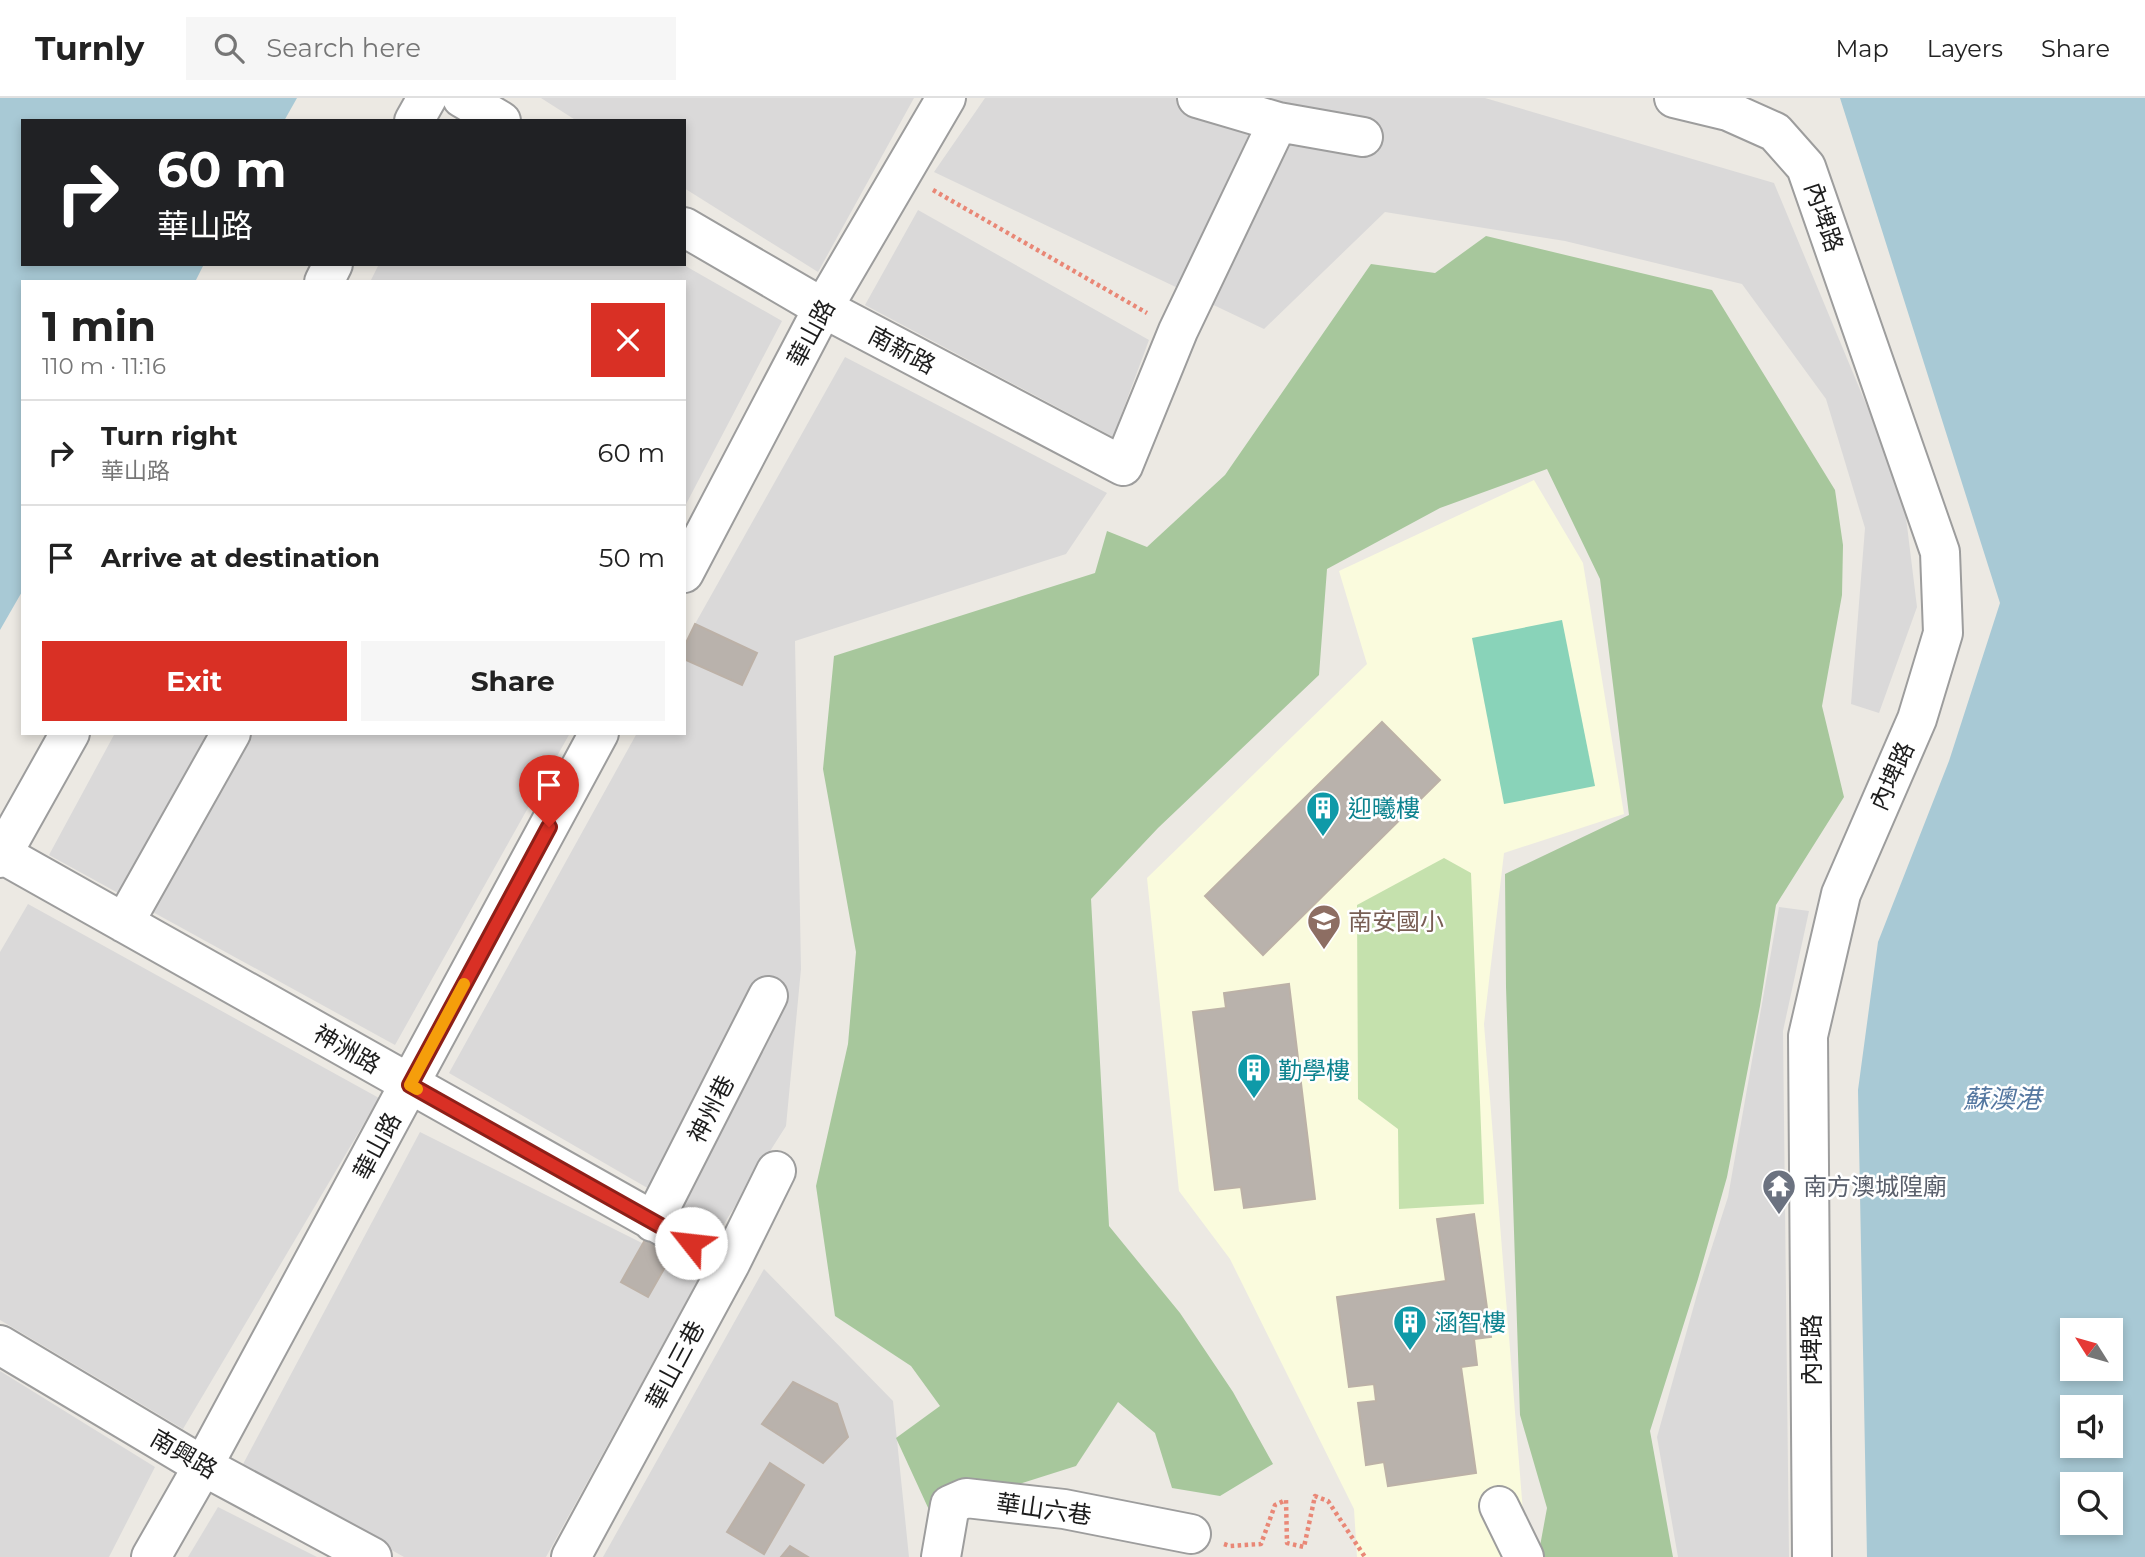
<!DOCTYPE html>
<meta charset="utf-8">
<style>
body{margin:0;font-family:Montserrat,"Noto Sans TC",sans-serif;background:#f6f6f6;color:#222;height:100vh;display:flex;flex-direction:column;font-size:26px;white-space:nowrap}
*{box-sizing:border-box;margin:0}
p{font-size:23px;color:#767676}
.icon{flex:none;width:38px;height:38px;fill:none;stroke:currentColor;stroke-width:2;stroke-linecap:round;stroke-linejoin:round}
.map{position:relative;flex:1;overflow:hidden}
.drawer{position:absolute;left:21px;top:182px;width:665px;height:455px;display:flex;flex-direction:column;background:#fff;border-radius:0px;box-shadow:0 4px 10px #0003}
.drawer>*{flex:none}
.hud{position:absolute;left:21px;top:21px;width:665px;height:147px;border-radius:0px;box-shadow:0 4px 10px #0003;background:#202124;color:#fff;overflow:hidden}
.needle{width:46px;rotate:307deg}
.fabs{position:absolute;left:2060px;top:1220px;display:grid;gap:14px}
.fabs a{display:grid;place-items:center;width:63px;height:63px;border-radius:0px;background:#fff;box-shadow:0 4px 10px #0003;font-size:35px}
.pin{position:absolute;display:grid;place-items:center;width:60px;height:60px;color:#fff;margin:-72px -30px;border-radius:50% 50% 50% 0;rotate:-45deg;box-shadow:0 0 7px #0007}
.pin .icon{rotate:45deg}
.me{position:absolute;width:77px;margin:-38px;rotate:299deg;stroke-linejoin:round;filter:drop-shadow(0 0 5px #0008)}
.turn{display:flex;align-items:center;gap:24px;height:147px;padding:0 21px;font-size:32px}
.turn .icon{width:91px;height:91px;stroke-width:2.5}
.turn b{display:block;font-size:49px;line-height:60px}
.round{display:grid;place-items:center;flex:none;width:74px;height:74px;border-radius:0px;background:#f6f6f6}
.overview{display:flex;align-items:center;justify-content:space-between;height:119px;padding:0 21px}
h1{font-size:42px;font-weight:700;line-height:52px}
.action{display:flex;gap:14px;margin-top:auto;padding:14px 21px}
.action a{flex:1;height:80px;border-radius:0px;background:#d93025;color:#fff;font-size:28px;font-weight:700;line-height:80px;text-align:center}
.action a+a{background:#f6f6f6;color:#222}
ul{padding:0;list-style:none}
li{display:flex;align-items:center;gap:21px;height:105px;padding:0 21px;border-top:2px solid #e0e0e0}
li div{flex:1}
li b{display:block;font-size:26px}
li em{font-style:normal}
header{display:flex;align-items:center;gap:42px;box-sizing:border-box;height:98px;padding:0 35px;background:#fff;border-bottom:2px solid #e0e0e0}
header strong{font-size:33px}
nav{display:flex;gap:38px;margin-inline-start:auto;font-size:24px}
.search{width:490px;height:63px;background:#f6f6f6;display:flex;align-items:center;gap:18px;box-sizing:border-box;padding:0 24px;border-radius:0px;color:#767676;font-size:26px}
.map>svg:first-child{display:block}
.residential{fill:#dad9d9}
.education{fill:#fafbdd}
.grass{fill:#c5e1ad}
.forest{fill:#a7c79c}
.pitch{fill:#89d3b9}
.water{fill:#a8c9d5;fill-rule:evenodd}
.building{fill:#b9b2ac;stroke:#bcb1a7;stroke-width:2}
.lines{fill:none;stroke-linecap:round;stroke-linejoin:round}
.minor-casing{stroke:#9d9d9d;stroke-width:42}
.path{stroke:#e98776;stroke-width:4.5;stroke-dasharray:3.5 3.5;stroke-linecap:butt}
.minor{stroke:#fff;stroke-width:38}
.route-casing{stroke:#8d1f18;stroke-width:18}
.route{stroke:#d93025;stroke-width:12}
.slow{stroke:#f59e0b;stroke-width:12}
.labels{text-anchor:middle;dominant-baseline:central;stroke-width:5;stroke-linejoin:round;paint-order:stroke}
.street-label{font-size:24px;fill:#1c1c1c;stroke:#fff}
.culture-label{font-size:24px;fill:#0d838f;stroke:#fff;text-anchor:start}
.education-label{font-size:24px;fill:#785e54;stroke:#fff;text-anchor:start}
.worship-label{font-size:24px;fill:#5b616d;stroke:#fff;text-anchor:start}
.water-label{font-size:26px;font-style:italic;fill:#5477a0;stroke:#fff}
</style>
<header>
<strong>Turnly</strong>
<div class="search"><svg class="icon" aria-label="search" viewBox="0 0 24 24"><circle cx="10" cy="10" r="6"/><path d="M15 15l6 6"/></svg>Search here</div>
<nav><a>Map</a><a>Layers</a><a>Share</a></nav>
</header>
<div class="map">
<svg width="2145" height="1459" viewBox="0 0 2145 1459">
<rect width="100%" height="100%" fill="#ece9e3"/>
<!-- residential -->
<path class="residential" d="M541,0h373l-96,174 -134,-84v-67h-107z
M985,0h500l289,85 129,310 14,114 -38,106 -28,-9 14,-176 -39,-129 -84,-115 -177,-43 -180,-29 -121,117 -330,-157z
M918,112l231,130 -36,97 -248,-132z
M379,166h303l100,57 -98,187v-226h-314z
M845,259l262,136 -41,61 -271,87 6,328 -15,157 -66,104 -271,-157 188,-340h47v-86l11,-23z
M115,635h455l-175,312 -346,-190z
M28,806l351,194 -196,331 -183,-109v-368z
M1779,809l30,4 -26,120 6,526h-111l-21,-120 43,-153 28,-87z
M420,1034l282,141 -156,284h-142l-162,-91z
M764,1171l129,132 16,156h-306z
M0,1273l155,96 -46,90h-109z
M218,1409l99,50h-129z"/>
<!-- education -->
<path class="education" d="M1534,382l49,83 41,251 -120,39 -20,171 39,488 -23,17 11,28h-154l-3,-48 -124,-250 -51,-68 -32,-313 220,-214 -28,-93z"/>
<!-- grass -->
<path class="grass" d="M1444,760l27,15 13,331 -85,5 -1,-80 -40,-30 -1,-194z"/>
<!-- forest -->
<path class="forest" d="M1486,138l226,54 123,200 8,55 -1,50 -20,111 22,91 -68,108 -16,101 -33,171 -29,102 -48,152 23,126h-135l9,-49 -27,-93 -14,-428 -1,-113 124,-59 -29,-236 -53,-110 -107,39 -113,61 -8,106 -161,153 -67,71 18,327 71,87 53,79 40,72 -53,32 -48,-8 -17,-55 -37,-31 -42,64 -146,46 -34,-74 44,-32 -29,-40 -76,-50 -19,-130 32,-142 8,-92 -33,-183 11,-113 261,-83 12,-42 40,16 78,-72 146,-211 64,9z"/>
<!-- pitch -->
<path class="pitch" d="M1562,522l33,166 -91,18 -32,-166z"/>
<!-- water -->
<path class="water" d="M0,0h297l-13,23h-261v143h181l-9,18h-172v308l-23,40z
M1840,0h305v1459h-278l-9,-467 20,-148 71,-181 51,-158zM2072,1232h38v38h-38zM2072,1309h38v39h-38zM2072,1386h38v38h-38z"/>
<!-- building -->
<path class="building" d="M695,526l62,29 -15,32 -58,-26v-12z
M1382,624l58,58 -177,175 -58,-59z
M1289,886l26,215 -71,9 -3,-21 -26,3 -22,-178 33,-4 -2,-15z
M1474,1116l17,123 -17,2 3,26 -16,2 15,106 -88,13 -4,-24 -18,3 -8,-62 18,-2 -2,-17 -25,3 -12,-90 109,-16 -9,-62z
M650,1133l27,15 -29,51 -27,-15z
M793,1284l44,22 11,33 -25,26 -61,-39z
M770,1365l34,22 -40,69 -37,-22z
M790,1448l18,11h-27z"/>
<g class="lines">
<!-- minor casing -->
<g class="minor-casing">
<path id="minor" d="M462,0l39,23
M1674,0l54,13 47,21 31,35 134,385 3,81 -26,86 -76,175 -33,142 4,521
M414,23l13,-23
M1278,24l85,15
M684,129l139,81 300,158 55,-135 100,-209 -81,-24
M324,184l9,-18
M684,475l139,-265 123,-210
M2,756l728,410
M0,760l70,-125
M124,825l107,-190
M653,1124l115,-226
M0,1247l203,121 169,91
M1499,1408l25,51
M151,1459l52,-91 396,-733
M571,1459l159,-293 46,-93
M941,1459l9,-52 16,-7 98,11 127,25"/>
</g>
<!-- path -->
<path class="path" d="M933,92l214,123
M1224,1446l6,2 31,-2 14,-39 11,-5 1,43 17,4 11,-51 13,5 37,56"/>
<!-- minor -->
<use href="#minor" class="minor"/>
</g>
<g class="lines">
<!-- route casing -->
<g class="route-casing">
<path id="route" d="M549,729l-139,258 281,158"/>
</g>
<!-- route -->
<use href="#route" class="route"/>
<!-- slow -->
<path class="slow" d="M417,991l-7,-4 54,-101"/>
</g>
<!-- icons -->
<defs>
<g id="building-pin" transform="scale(1.75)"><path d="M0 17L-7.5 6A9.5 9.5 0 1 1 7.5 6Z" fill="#0f9aa8" stroke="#fff"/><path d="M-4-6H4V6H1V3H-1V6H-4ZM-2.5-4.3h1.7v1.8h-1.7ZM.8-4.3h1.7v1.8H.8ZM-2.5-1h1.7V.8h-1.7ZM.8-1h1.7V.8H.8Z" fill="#fff"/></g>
<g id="school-pin" transform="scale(1.75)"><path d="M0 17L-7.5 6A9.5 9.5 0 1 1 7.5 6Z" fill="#8d6e63" stroke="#fff"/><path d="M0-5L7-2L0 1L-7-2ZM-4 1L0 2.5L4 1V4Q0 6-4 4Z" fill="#fff"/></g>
<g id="temple-pin" transform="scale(1.75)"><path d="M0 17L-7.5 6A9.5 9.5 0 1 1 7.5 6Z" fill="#6b7280" stroke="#fff"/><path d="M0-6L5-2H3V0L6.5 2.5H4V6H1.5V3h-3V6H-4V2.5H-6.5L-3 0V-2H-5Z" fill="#fff"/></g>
</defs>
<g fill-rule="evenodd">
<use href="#building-pin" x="1323" y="710"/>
<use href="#school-pin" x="1324" y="823"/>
<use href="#building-pin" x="1254" y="972"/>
<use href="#temple-pin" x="1779" y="1088"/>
<use href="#building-pin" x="1410" y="1224"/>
</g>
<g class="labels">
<!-- street labels -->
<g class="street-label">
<text transform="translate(1824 119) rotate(71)">內埤路</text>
<text transform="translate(811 235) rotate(-62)">華山路</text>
<text transform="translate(902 252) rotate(28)">南新路</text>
<text transform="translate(1892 678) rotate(-66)">內埤路</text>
<text transform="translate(347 951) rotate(30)">神洲路</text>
<text transform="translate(711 1011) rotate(-63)">神州巷</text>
<text transform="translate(377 1048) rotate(-62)">華山路</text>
<text transform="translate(1811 1252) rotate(-90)">內埤路</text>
<text transform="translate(675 1267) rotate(-62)">華山三巷</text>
<text transform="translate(184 1356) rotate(30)">南興路</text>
<text transform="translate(1044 1411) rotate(8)">華山六巷</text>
</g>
<!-- culture labels -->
<g class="culture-label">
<text x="1348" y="710">迎曦樓</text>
<text x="1278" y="972">勤學樓</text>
<text x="1434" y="1224">涵智樓</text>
</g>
<!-- education labels -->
<g class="education-label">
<text x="1348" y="823">南安國小</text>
</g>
<!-- worship labels -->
<g class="worship-label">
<text x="1803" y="1088">南方澳城隍廟</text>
</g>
<!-- water labels -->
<g class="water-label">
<text x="2002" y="1001">蘇澳港</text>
</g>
</g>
</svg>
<div class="fabs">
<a><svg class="needle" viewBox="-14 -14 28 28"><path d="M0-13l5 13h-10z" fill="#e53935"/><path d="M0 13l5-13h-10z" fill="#767676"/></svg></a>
<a><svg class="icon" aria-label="sound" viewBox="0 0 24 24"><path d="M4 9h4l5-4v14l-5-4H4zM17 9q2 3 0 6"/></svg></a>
<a><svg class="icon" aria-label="search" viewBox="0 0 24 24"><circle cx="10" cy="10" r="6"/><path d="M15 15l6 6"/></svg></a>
</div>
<div class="pin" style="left:549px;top:729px;background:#d93025"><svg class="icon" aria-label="arrive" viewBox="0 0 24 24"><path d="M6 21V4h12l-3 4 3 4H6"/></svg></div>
<svg class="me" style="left:691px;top:1145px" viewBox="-20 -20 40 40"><circle r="19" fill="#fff"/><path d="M0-13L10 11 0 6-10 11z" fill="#d93025"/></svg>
<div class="hud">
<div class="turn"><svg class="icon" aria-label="right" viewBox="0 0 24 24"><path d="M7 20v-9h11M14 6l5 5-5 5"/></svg><div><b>60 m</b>華山路</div></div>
</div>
<section class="drawer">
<div class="overview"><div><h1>1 min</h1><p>110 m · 11:16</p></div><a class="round" style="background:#d93025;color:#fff"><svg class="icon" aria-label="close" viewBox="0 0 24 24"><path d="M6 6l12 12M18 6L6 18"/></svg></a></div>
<ul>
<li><svg class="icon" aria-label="right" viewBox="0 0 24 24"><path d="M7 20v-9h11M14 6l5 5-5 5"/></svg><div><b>Turn right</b><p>華山路</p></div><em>60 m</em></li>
<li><svg class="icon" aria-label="arrive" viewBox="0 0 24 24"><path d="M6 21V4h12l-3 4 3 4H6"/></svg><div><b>Arrive at destination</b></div><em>50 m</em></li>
</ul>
<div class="action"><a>Exit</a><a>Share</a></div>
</section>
</div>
